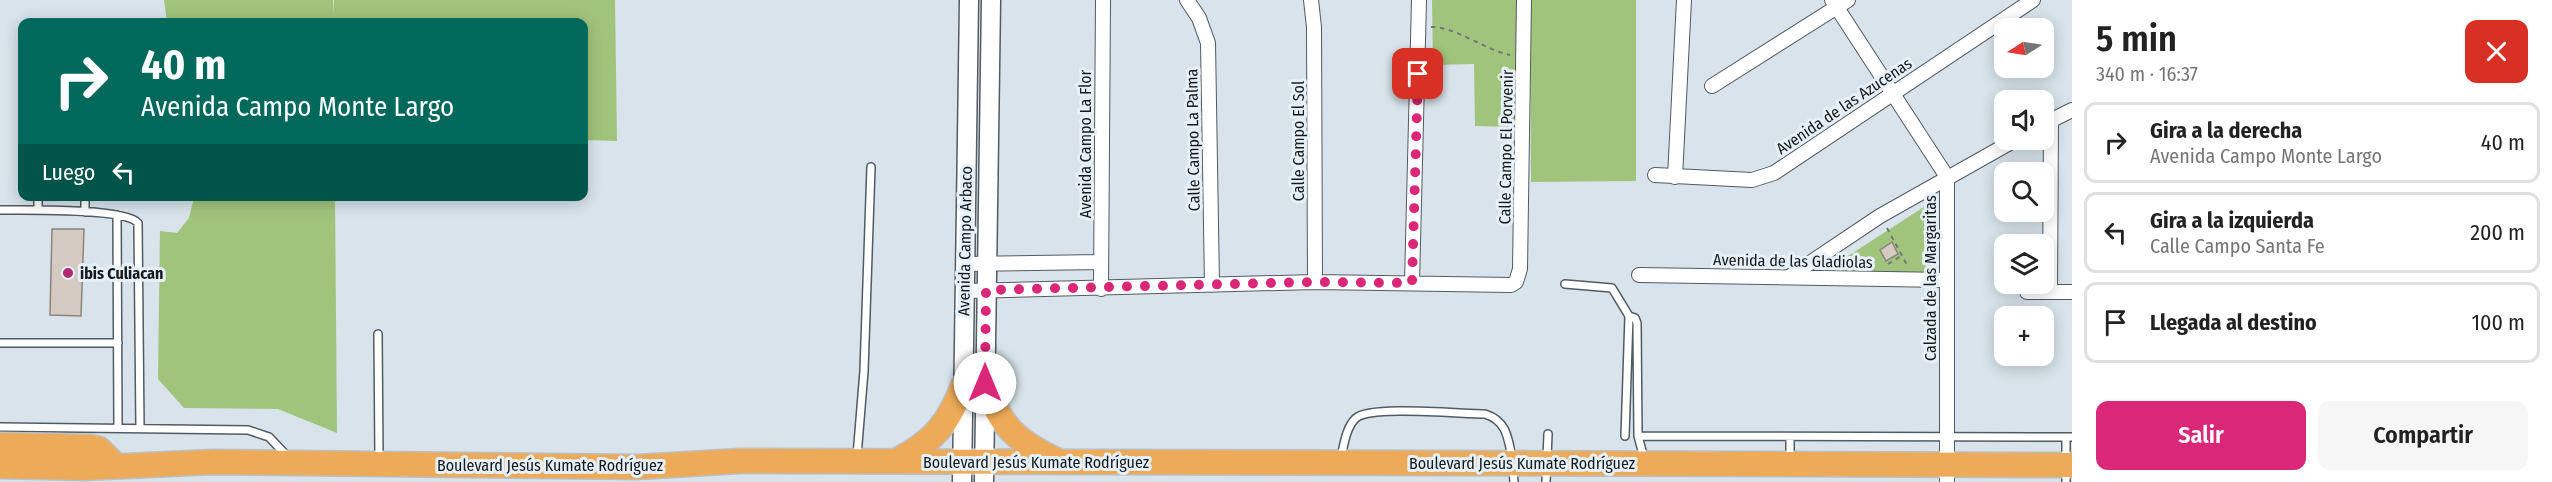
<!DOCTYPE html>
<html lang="es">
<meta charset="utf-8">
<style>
body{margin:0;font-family:"Fira Sans Condensed",sans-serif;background:#f6f6f6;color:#222;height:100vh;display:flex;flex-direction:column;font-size:22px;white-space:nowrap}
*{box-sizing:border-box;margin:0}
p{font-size:20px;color:#767676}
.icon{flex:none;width:33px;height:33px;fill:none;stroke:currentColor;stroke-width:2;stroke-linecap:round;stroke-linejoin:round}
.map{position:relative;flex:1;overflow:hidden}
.drawer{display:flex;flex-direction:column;background:#fff;width:480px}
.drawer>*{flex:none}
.banner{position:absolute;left:18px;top:18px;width:570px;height:183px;border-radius:12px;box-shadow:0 3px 15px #0003;background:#00695c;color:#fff;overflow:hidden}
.needle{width:39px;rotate:258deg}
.controls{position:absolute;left:1994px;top:18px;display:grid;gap:12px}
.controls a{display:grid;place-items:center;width:60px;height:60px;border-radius:12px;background:#fff;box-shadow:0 3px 15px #0003;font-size:30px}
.pin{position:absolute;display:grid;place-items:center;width:51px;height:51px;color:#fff;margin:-26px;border-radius:12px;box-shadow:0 3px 9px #0006}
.me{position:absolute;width:66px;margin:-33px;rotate:0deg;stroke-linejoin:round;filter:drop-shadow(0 0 4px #0008)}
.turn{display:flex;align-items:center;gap:21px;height:126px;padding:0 24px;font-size:27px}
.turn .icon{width:78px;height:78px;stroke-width:2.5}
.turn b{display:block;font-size:42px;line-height:51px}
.then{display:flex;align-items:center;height:57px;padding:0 24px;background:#0003;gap:12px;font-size:22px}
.round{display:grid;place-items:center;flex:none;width:63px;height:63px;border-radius:12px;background:#f6f6f6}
.head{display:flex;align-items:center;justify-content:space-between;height:102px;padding:0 24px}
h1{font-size:36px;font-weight:600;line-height:45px}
.action{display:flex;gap:12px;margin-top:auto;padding:12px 24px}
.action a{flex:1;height:69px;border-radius:12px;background:#db2777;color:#fff;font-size:24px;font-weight:600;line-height:69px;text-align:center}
.action a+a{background:#f6f6f6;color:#222}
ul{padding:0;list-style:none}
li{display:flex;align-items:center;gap:18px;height:81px;margin:0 12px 9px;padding:0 12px;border:3px solid #e0e0e0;border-radius:12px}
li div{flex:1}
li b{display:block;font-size:22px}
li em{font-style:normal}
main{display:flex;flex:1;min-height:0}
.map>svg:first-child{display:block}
.green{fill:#a1c47c}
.building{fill:#d4cac1;stroke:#8c837b;stroke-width:1.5}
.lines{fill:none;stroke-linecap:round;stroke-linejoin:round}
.lane-casing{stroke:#525b62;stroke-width:10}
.street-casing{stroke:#525b62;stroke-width:16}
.secondary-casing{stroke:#525b62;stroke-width:21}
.highway-casing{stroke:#bdbfbf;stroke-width:27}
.path{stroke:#70777c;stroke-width:2;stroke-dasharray:4.5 4.5;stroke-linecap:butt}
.lane{stroke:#fff;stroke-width:7}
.street{stroke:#fff;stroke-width:14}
.secondary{stroke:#fff;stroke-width:18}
.highway{stroke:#edaa58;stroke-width:24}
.route{stroke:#db2777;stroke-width:10;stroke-dasharray:0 18}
.poi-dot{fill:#b22a6c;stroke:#e5f0f8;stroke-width:2}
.labels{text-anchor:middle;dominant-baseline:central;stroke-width:6;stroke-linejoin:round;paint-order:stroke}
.street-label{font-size:16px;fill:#15191b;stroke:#e5f0f8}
.poi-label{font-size:16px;font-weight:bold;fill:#15191b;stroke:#e5f0f8;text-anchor:start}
</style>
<main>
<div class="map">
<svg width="2072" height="482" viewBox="0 0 2072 482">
<rect width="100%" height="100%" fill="#d8e3eb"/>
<!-- green -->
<path class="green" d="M164,0h169v14l1,-14h281l2,141 -33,-1v-118h-417z
M1432,0h85l-2,127 -40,-1 -1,-62 -41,1z
M1530,0h106v181l-105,1z
M194,197h141l2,236 -59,-24 -94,-1 -26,-29 2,-148 17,2 12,-15z
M1927,205l5,3 2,6 -1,62 -100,-1 -3,-4 1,-4z"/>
<!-- building -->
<path class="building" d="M52,229h32l-3,87 -31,-1z
M1892,242l6,12 -12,7 -6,-11z"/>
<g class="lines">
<!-- lane casing -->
<g class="lane-casing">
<path id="lane" d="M38,209v-13
M0,210c23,0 126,-2 138,13l2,205
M85,212v-16
M117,215l1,213
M1565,284l47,4 17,28 -4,120
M1629,316l6,2 2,5 1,113 6,22
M378,334l1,125
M0,343h118
M0,427l248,3 21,7 19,20
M1638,436l434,1
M2066,437v45
M857,456l7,-85 7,-204
M1341,457c3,-12 5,-30 15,-39 15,-13 105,-4 129,-4 22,7 23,24 27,44
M1790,459v-21
M1513,469l1,13
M1546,482l2,-48"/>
</g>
<!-- street casing -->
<g class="street-casing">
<path id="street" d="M1187,0l12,18 9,25 4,242
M1311,0l3,27 1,255
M1832,0l115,177v305
M1712,86l136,-86
M2044,124l28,-14
M1655,175l97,5 22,-7 259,-173
M1675,177l9,-177
M965,264l136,-2
M1639,275l308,5
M1789,277l91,-61 135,-76
M1412,283l7,-283
M1101,289l2,-289
M965,291l350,-9 196,3 5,-3 4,-13 4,-269
M2027,292h45
M2050,292l1,-172"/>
</g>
<!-- secondary casing -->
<g class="secondary-casing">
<path id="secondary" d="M962,482l7,-482
M984,482l7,-482"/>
</g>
<!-- highway casing -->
<g class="highway-casing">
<path id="highway" d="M985,383c15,43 31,58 71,77
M0,445l90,2 9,2 17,17
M898,460c36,-19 50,-36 65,-74
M0,466l83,2 130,-6 425,5 102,-6 1332,4"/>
</g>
<!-- path -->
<path class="path" d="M1431,27c23,-1 54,23 79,28
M1887,228l20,37
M1888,264l13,-8"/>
<!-- lane -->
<use href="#lane" class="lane"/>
<!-- street -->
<use href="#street" class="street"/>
<!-- secondary -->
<use href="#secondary" class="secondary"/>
<!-- highway -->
<use href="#highway" class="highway"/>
</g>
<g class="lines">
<!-- route -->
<path class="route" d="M985,383l1,-93 328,-8 98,1 6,-209"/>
</g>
<!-- markers -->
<circle class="poi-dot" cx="68" cy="273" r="6"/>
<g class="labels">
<!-- street labels -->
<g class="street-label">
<text transform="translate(1844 106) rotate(-34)">Avenida de las Azucenas</text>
<text transform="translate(1193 140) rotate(-91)">Calle Campo La Palma</text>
<text transform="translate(1298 141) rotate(-90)">Calle Campo El Sol</text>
<text transform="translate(1085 144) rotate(-90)">Avenida Campo La Flor</text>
<text transform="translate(1506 147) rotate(-89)">Calle Campo El Porvenir</text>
<text transform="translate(965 241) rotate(-89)">Avenida Campo Arbaco</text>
<text transform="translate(1793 261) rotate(1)">Avenida de las Gladiolas</text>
<text transform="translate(1930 278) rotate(-90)">Calzada de las Margaritas</text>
<text x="1036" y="462">Boulevard Jesús Kumate Rodríguez</text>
<text x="1522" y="463">Boulevard Jesús Kumate Rodríguez</text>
<text x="550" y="465">Boulevard Jesús Kumate Rodríguez</text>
</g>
<!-- poi labels -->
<g class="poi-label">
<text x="80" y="273">ibis Culiacan</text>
</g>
</g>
</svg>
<div class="controls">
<a><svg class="needle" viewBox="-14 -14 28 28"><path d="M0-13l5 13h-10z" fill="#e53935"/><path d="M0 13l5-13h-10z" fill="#767676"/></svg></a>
<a><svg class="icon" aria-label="sound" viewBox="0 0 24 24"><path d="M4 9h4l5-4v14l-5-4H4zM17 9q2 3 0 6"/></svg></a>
<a><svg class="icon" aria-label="search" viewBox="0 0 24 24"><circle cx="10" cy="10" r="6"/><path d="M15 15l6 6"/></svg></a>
<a><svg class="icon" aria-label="layers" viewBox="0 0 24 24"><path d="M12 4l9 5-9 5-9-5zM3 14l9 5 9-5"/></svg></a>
<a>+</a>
</div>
<div class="pin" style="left:1418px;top:74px;background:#d93025"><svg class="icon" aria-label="arrive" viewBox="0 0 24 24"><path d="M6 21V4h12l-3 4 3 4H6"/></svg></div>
<svg class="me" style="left:985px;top:383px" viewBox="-20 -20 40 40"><circle r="19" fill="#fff"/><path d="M0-13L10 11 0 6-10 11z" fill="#db2777"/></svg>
<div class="banner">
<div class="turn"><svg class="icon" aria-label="right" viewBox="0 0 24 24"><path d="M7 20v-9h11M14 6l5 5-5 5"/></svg><div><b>40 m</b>Avenida Campo Monte Largo</div></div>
<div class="then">Luego<svg class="icon" aria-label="left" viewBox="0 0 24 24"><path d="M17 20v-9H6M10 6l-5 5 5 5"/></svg></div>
</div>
</div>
<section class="drawer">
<div class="head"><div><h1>5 min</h1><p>340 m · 16:37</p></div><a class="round" style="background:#d93025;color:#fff"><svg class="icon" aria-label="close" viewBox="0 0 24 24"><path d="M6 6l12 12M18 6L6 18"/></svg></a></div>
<ul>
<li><svg class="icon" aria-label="right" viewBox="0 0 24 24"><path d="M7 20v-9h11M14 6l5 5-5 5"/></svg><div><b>Gira a la derecha</b><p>Avenida Campo Monte Largo</p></div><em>40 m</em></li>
<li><svg class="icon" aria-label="left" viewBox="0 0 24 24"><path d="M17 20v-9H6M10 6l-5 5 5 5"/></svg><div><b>Gira a la izquierda</b><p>Calle Campo Santa Fe</p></div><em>200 m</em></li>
<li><svg class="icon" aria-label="arrive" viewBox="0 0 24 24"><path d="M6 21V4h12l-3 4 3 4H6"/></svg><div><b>Llegada al destino</b></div><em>100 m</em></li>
</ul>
<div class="action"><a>Salir</a><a>Compartir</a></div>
</section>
</main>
